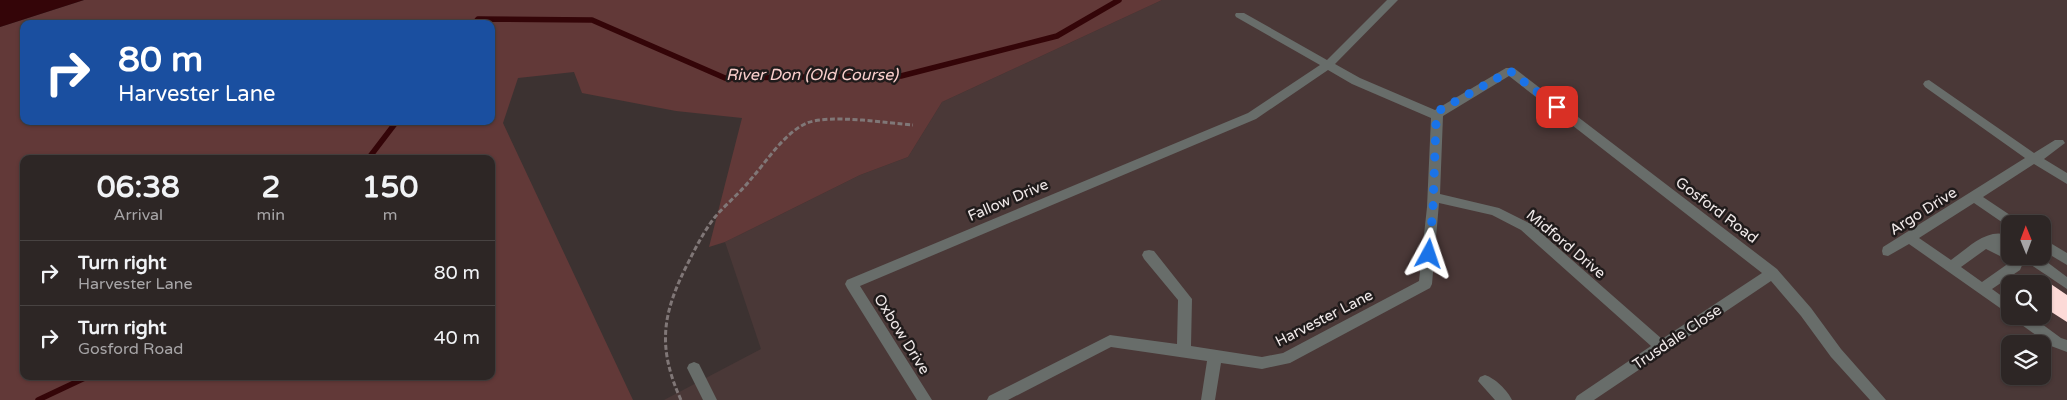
<!DOCTYPE html>
<style>
body{margin:0;font-family:"Varela Round",sans-serif;background:#352e2d;color:#f1f3f6;height:100vh;display:flex;flex-direction:column;font-size:19px;white-space:nowrap}
*{box-sizing:border-box;margin:0}
p{font-size:16px;color:#a7a5a7}
.icon{flex:none;width:28px;height:28px;fill:none;stroke:currentColor;stroke-width:2;stroke-linecap:round;stroke-linejoin:round}
.map{position:relative;flex:1;overflow:hidden}
.side{position:absolute;left:20px;top:155px;width:475px;height:225px;display:flex;flex-direction:column;background:#2d2625;border-radius:10px;box-shadow:0 1px 4px #0004,0 0 0 1px #484342}
.side>*{flex:none}
.guide{position:absolute;left:20px;top:20px;width:475px;height:105px;border-radius:10px;box-shadow:0 1px 4px #0004,0 0 0 1px #484342;background:#1a4fa0;color:#fff;overflow:hidden}
.needle{width:32px;rotate:359deg}
.tools{position:absolute;left:2001px;top:215px;display:grid;gap:10px}
.tools a{display:grid;place-items:center;width:50px;height:50px;border-radius:10px;background:#2d2625;box-shadow:0 1px 4px #0004,0 0 0 1px #484342;font-size:25px}
.pin{position:absolute;display:grid;place-items:center;width:42px;height:42px;color:#fff;margin:-21px;border-radius:10px;box-shadow:0 2px 8px #0006}
.me{position:absolute;width:55px;margin:-28px;rotate:5deg;stroke-linejoin:round;filter:drop-shadow(0 0 4px #0008)}
.turn{display:flex;align-items:center;gap:18px;height:105px;padding:0 15px;font-size:22px}
.turn .icon{width:65px;height:65px;stroke-width:2.5}
.turn b{display:block;font-size:35px;line-height:42px}
.eta{display:flex;justify-content:space-evenly;align-items:center;height:85px;text-align:center}
.eta b{font-size:30px;font-weight:700;line-height:35px}
ul{padding:0;list-style:none}
li{display:flex;align-items:center;gap:15px;height:65px;padding:0 15px;border-top:1px solid #484342}
li div{flex:1}
li b{display:block;font-size:19px}
li em{font-style:normal}
.map>svg:first-child{display:block}
.built{fill:#4a3837;fill-rule:evenodd}
.green{fill:#623938;fill-rule:evenodd}
.water{fill:#340508}
.lines{fill:none;stroke-linecap:round;stroke-linejoin:round}
.stream{stroke:#340508;stroke-width:5.5}
.building{fill:#fcdad7}
.path{stroke:#807777;stroke-width:3;stroke-dasharray:5 2.5;stroke-linecap:butt}
.minor{fill:#686d6a;fill-rule:evenodd}
.route{stroke:#1a73e8;stroke-width:9;stroke-dasharray:0 16.2}
.labels{text-anchor:middle;dominant-baseline:central;stroke-width:5;stroke-linejoin:round;paint-order:stroke}
.street-label{font-size:15px;fill:#f0e9e9;stroke:#201b1b}
.water-label{font-size:16px;font-style:italic;fill:#fbd0cd;stroke:#201b1b}
</style>
<div class="map">
<svg width="2067" height="400" viewBox="0 0 2067 400">
<rect width="100%" height="100%" fill="#3c3231"/>
<!-- built -->
<path class="built" d="M1162,0h905v400h-1403l97,-51 -36,-107 135,-67 48,-18 34,-55zM2010,224h32v32h-32zM2010,284h32v32h-32zM2010,344h32v32h-32z"/>
<!-- green -->
<path class="green" d="M84,0h1078l-220,102 -34,55 -48,18 -135,67 -16,5 33,-129 -66,-7 -94,-18 -8,-21 -56,6 -15,45 130,277h-633v-373zM24,24h467v97h-467zM24,159h467v217h-467z"/>
<!-- water -->
<path class="water" d="M0,0h84l-84,27z"/>
<g class="lines">
<!-- stream -->
<path class="stream" d="M474,24l4,-5 114,1 133,58 176,-2 156,-40 62,-36
M368,159l29,-38
M38,400l51,-24"/>
</g>
<!-- building -->
<path class="building" d="M2042,278l25,17v27l-25,-16z"/>
<g class="lines">
<!-- path -->
<path class="path" d="M681,400c-24,-53 -19,-86 7,-137 8,-16 16,-32 27,-46 11,-13 25,-24 36,-38 16,-18 33,-46 56,-56 23,-9 80,0 106,2"/>
<!-- minor -->
<path class="minor" d="M1387,0h11l-63,64 25,14 75,32 71,-42h8l263,201 34,39 30,41 45,51h-16l-39,-43 -30,-41 -30,-35 -177,119h-19l2,-4 74,-50 -130,-116 -29,-15 -53,-12 -7,81 -2,4 -140,75 -28,6 -41,-6 -6,37h-14l6,-39 -96,-14 -103,53h-21l2,-4 121,-61 67,9 1,-44 -34,-41 -2,-4 2,-4 5,-1 5,1 38,48 -1,47 71,11 21,-4 136,-72 8,-74 4,-89 -79,-34 -24,-14 -72,49 -396,167 72,114h-15l-70,-112 -2,-4 2,-4 401,-167 72,-48 -84,-48 -1,-2 1,-2h8l83,47zM1509,76l253,197 -100,66 -131,-115 -32,-16 -59,-14 3,-78z
M1929,80l105,73 21,-13h8l2,3 -21,16 23,14v11l-33,-20 -51,33 36,24 1,3h-10l-1,3 -35,-24 -55,35 32,22c17,-12 37,-34 59,-24v12l-2,-1 2,2v7h8l5,7 -3,7 -28,19 18,13v13l-101,-71 -21,12 -5,-1 -1,-4 1,-4 142,-89 -100,-71 -2,-3 2,-3zM1986,249l20,10 3,4 -27,19 -21,-15z
M2042,238l25,15v12l-25,-15z
M2023,256h16l28,21v12l-43,-29z
M2013,316h18l30,22 6,2v12l-16,-6 -36,-26z
M694,362l5,2 18,36h-14l-16,-32 2,-4z
M1485,375c10,3 23,16 27,25h-17l-17,-19 2,-4z"/>
</g>
<g class="lines">
<!-- route -->
<path class="route" d="M1429,254l4,-47 3,-85 4,-12 70,-39 47,36"/>
</g>
<g class="labels">
<!-- street labels -->
<g class="street-label">
<text transform="translate(1008 200) rotate(-23)">Fallow Drive</text>
<text transform="translate(1717 210) rotate(37)">Gosford Road</text>
<text transform="translate(1923 211) rotate(-32)">Argo Drive</text>
<text transform="translate(1566 244) rotate(40)">Midford Drive</text>
<text transform="translate(1324 318) rotate(-27)">Harvester Lane</text>
<text transform="translate(902 334) rotate(58)">Oxbow Drive</text>
<text transform="translate(1677 337) rotate(-34)">Trusdale Close</text>
</g>
<!-- water labels -->
<g class="water-label">
<text x="812" y="75">River Don (Old Course)</text>
</g>
</g>
</svg>
<div class="tools">
<a><svg class="needle" viewBox="-14 -14 28 28"><path d="M0-13l5 13h-10z" fill="#e53935"/><path d="M0 13l5-13h-10z" fill="#a7a5a7"/></svg></a>
<a><svg class="icon" aria-label="search" viewBox="0 0 24 24"><circle cx="10" cy="10" r="6"/><path d="M15 15l6 6"/></svg></a>
<a><svg class="icon" aria-label="layers" viewBox="0 0 24 24"><path d="M12 4l9 5-9 5-9-5zM3 14l9 5 9-5"/></svg></a>
</div>
<div class="pin" style="left:1557px;top:107px;background:#d93025"><svg class="icon" aria-label="arrive" viewBox="0 0 24 24"><path d="M6 21V4h12l-3 4 3 4H6"/></svg></div>
<svg class="me" style="left:1429px;top:254px" viewBox="-20 -20 40 40"><path d="M0-17L14 15 0 8-14 15z" fill="#1a73e8" stroke="#fff" stroke-width="4"/></svg>
<div class="guide">
<div class="turn"><svg class="icon" aria-label="right" viewBox="0 0 24 24"><path d="M7 20v-9h11M14 6l5 5-5 5"/></svg><div><b>80 m</b>Harvester Lane</div></div>
</div>
<section class="side">
<div class="eta">
<div><b>06:38</b><p>Arrival</p></div>
<div><b>2</b><p>min</p></div>
<div><b>150</b><p>m</p></div>
</div>
<ul>
<li><svg class="icon" aria-label="right" viewBox="0 0 24 24"><path d="M7 20v-9h11M14 6l5 5-5 5"/></svg><div><b>Turn right</b><p>Harvester Lane</p></div><em>80 m</em></li>
<li><svg class="icon" aria-label="right" viewBox="0 0 24 24"><path d="M7 20v-9h11M14 6l5 5-5 5"/></svg><div><b>Turn right</b><p>Gosford Road</p></div><em>40 m</em></li>
</ul>
</section>
</div>
